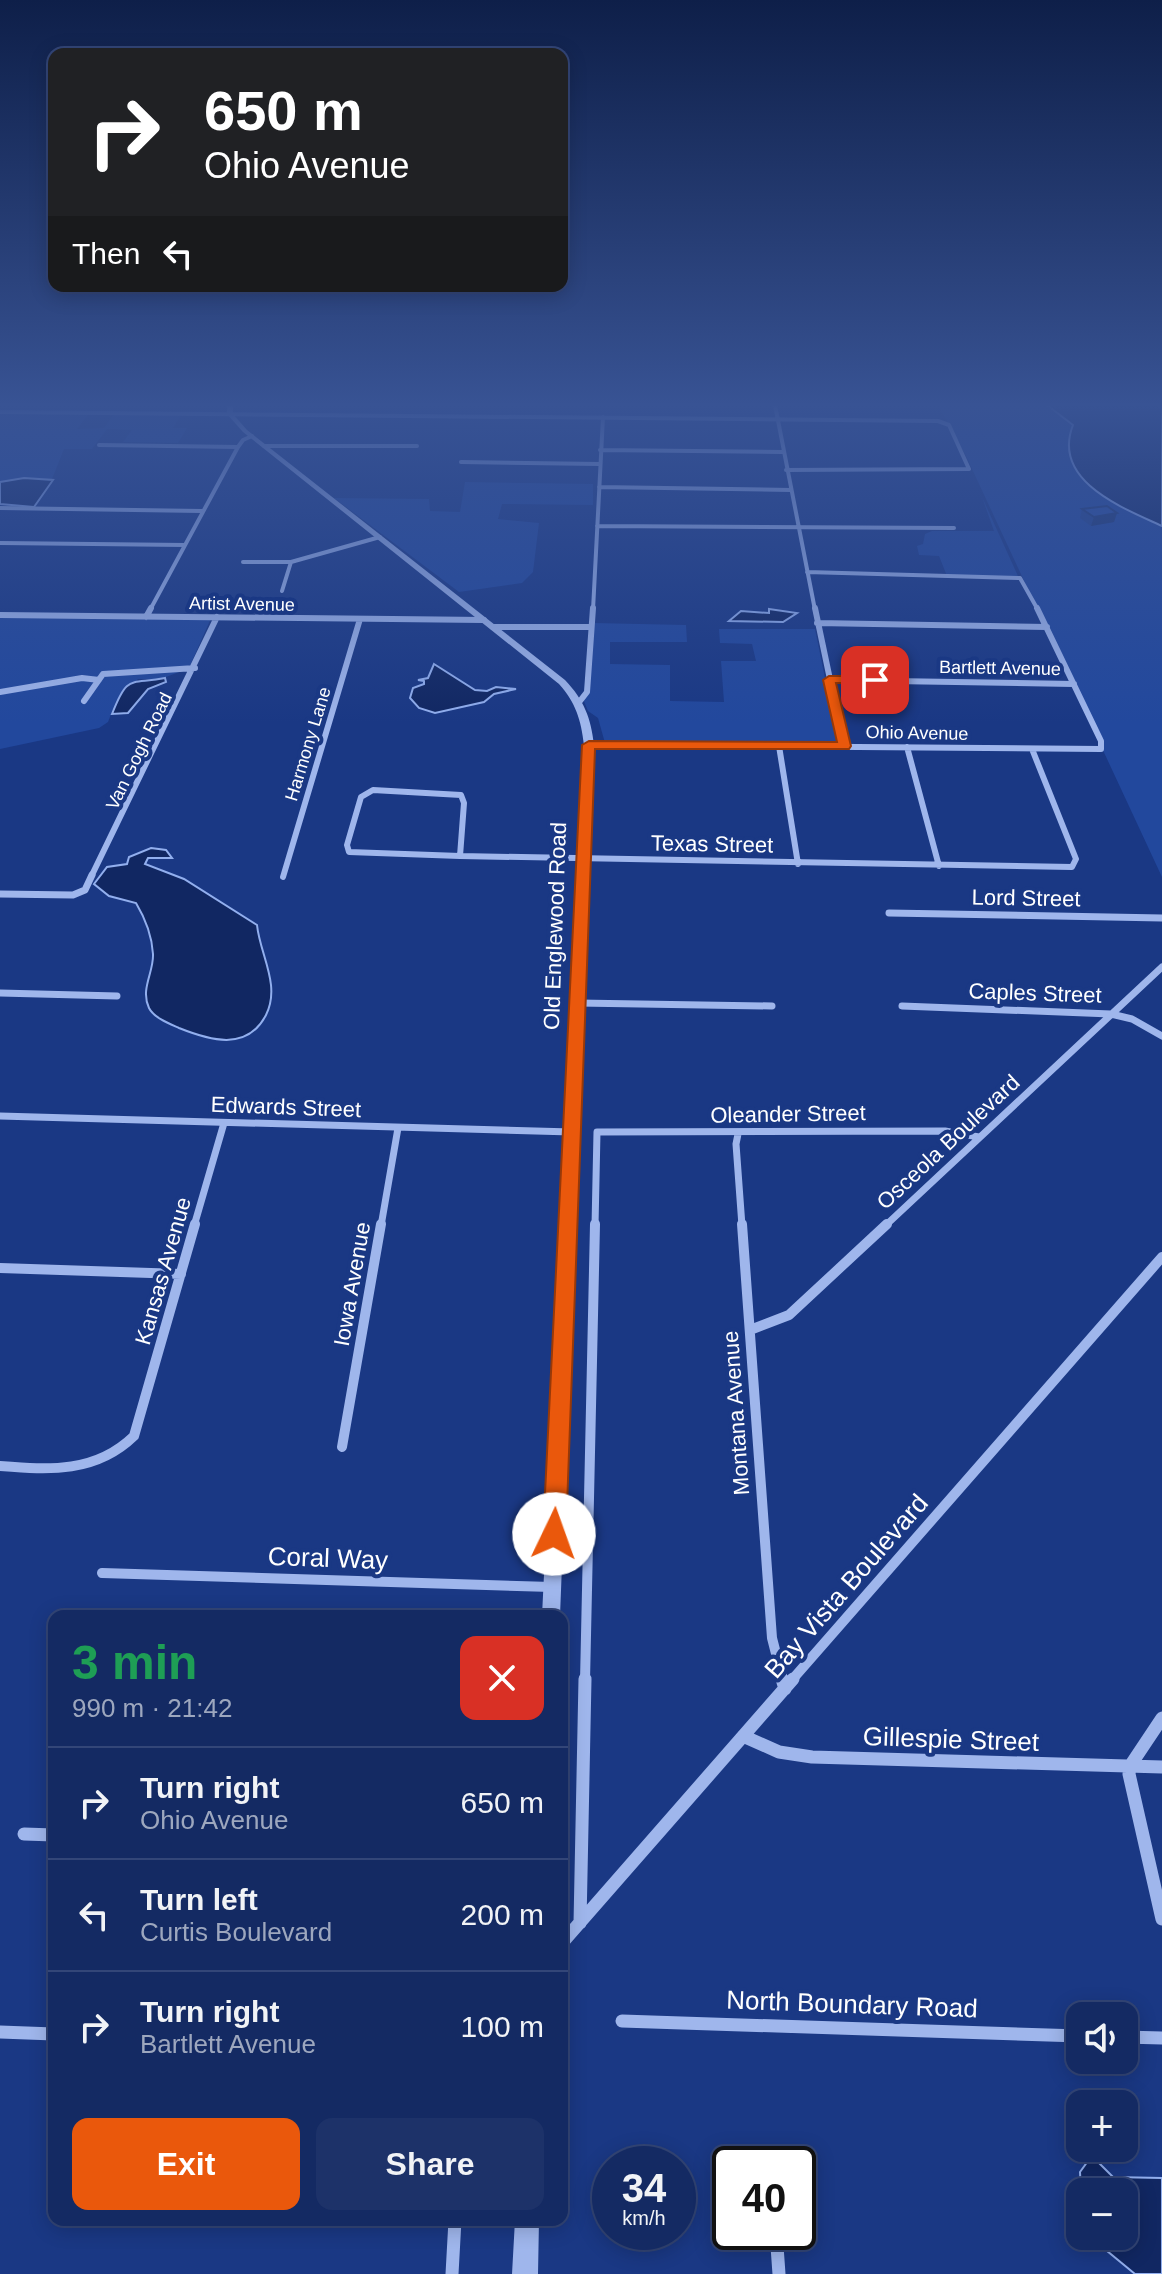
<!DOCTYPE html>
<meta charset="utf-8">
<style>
body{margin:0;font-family:Arial,sans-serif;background:#1d3269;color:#f1f3f6;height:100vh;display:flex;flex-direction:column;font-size:30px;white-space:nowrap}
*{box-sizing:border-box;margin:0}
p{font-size:26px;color:#9da7be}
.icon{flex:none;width:44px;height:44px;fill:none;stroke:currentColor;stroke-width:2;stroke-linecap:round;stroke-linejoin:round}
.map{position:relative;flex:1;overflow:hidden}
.panel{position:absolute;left:48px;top:1610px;width:520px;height:616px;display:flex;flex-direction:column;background:#142a63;border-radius:16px;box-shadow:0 4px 20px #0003,0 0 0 2px #334678}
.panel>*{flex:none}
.top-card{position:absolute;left:48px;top:48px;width:520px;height:244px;border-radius:16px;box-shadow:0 4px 20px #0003,0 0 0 2px #334678;background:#202124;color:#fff;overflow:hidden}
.fabs{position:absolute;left:1066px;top:2002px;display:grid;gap:16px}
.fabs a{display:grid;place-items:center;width:72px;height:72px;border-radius:16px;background:#142a63;box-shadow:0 4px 20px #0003,0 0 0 2px #334678;font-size:40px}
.speed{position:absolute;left:592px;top:2146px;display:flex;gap:16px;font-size:40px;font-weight:700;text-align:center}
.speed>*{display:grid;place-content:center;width:104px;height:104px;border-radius:50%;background:#142a63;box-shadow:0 4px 20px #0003,0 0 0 2px #334678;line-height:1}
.speed small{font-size:20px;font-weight:400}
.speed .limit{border:4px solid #111;border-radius:12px;background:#fff;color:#111}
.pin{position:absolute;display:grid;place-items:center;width:68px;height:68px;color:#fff;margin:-34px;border-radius:16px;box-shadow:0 4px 12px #0006}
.me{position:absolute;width:88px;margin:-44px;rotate:3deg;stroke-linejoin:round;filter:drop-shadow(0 0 6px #0008)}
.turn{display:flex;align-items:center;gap:28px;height:168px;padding:0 24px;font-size:36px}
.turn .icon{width:104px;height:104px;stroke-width:2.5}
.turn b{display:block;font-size:56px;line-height:68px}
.then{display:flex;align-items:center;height:76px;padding:0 24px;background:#0003;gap:16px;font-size:30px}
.round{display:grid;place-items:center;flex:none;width:84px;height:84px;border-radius:16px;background:#1d3269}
.summary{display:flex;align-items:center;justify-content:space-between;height:136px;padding:0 24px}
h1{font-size:48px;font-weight:700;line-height:60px;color:#1e9e55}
.cta{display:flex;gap:16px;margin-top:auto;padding:16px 24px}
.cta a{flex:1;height:92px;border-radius:16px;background:#ea580c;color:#fff;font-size:32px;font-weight:700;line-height:92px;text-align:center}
.cta a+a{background:#1d3269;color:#f1f3f6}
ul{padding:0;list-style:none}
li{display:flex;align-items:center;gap:24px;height:112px;padding:0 24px;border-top:2px solid #334678}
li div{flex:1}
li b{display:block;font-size:30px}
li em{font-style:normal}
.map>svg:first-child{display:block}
.green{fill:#22489d}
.water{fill:#112762;stroke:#92afee;stroke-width:2}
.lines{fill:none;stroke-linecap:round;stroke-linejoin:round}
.minor-far4{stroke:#9fb6ec;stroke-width:4}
.minor-far3{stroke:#9fb6ec;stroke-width:6}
.minor-far2{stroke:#9fb6ec;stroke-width:7}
.minor-far1{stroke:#9fb6ec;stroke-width:10}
.minor{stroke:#9fb6ec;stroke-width:13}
.tertiary{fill:#9fb6ec;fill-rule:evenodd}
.wall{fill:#22428b}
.shaded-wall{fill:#1c3671}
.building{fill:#284da2;stroke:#1c3671;stroke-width:2}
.route{fill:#ea580c;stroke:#983908;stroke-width:2}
.labels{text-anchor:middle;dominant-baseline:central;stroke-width:8;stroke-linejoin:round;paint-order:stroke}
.far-street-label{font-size:18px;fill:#fff;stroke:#1a3884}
.street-label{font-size:22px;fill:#fff;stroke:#1a3884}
.near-street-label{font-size:26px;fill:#fff;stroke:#1a3884}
</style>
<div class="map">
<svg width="1162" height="2274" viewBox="0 0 1162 2274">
<rect width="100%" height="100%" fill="#1a3884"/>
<!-- green -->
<path class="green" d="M938,405h107l14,5 103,111v356l-196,-421z
M0,413l89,1 -12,15 27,-1 10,-14 67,1 -8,13h14l-9,15 -55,-1 9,-12 -25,-1 -15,20h-28l-12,30 -52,3z
M465,482l128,2v21l-91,-1 -4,15 41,4 -6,49 -11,11 -63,9 -125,-94 95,1 1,12 30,1z
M982,497l36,79h-71l-8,-20 -20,-1 -2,-9 6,-2 2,-10 7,-3h62z
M0,616h212l-23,52 -28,11h-23l-22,22 -8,21 -9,6 -99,21z
M593,623l93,2 1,17h-77v22l60,1v36l54,1 -3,-41h35l-4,-17 -32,-1 -1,-14h96l23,113 -2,5 -231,-4 -7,-25 -10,-7 -5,-12z"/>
<!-- water -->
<path class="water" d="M1047,405h115v121c-39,-18 -111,-45 -89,-101z
M24,478l29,2 -19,27 -34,-3v-22z
M769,609l28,4 -14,9 -54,-1 12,-10 28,2z
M434,664l41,26 12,1 9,-4 20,2 -22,5 -10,8 -49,11 -16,-5 -9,-10 3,-10 11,-4v-3l-6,-1 10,-2z
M165,678l1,4 -18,7 -20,24 -16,1c16,-41 18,-29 53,-36z
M151,848l15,2 6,8h-24l-3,6 39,15 73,46c3,30 24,60 9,90 -19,37 -57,25 -87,13 -9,-4 -25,-10 -30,-20 -9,-19 5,-36 4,-54 -1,-17 -8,-36 -17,-51l-27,-7 -15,-12 13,-17 20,-3 2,-7z
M1088,2161l10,1 15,15 49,1v96h-27l-40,-33 -3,-5h32v-44h-43l-1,-20z"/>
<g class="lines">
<!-- minor-far4 -->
<path class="minor-far4" d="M775,405l40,205
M0,412l938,9 11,4 20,44 -183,1
M99,445l139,2
M264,446h153
M600,450l182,2
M461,462l139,2
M599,487l192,3
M0,508l202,3
M597,526l357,2
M0,543l185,2
M243,562h48
M807,572l213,6 18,32
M282,591l9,-29 89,-25
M150,610l88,-163 5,-7 9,-4
M593,610l10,-193"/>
<!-- minor-far3 -->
<path class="minor-far3" d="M815,608l29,138
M0,615l484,5
M146,617l5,-9
M817,623l230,4
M493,627h97
M829,680l245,4
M0,692l82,-14 17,2
M84,701l19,-27 92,-6
M580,701l7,-9 6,-84
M589,745l512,4v-8l-64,-133
M779,746l19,118
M907,747l32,119
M373,790l88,5 3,8 -4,53 -111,-4 -2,-7 14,-48z
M460,856l612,11 4,-8 -44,-110
M91,877l126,-260
M283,877l77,-258"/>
<!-- minor-far2 -->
<path class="minor-far2" d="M0,894l73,1 12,-5 7,-15
M889,913l273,5
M0,993l117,3
M578,1003l194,3
M902,1006l209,8 21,5 30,17
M0,1116l572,16
M738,1134l-2,10 6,82
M194,1226l30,-103
M381,1226l17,-98
M595,1226l2,-94 348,-1 34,6
M885,1226l277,-259"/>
<!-- minor-far1 -->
<path class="minor-far1" d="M742,1224l30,414 11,43
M0,1268l181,6
M750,1330l39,-15 98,-91
M342,1447l39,-223
M0,1466c50,4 96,7 134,-30l61,-212
M102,1573l450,14
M585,1681l10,-457
M791,1681l371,-424"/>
<!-- minor -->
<path class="minor" d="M782,1679l3,10
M1162,1718l-32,48 -1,8 33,145
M743,1736l36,16 33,5 350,10
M24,1834l30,1
M580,1923l5,-244
M562,1943l231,-264
M622,2021l458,15
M0,2032l54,2
M1124,2037l38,1
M776,2232l3,42
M452,2274l3,-54"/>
<!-- tertiary -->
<path class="tertiary" d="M227,405h6v9l14,16 318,250c19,20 26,38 29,65l-34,871h-18l42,-871c-3,-25 -8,-42 -25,-61l-316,-252 -16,-18z
M515,2220h24l-1,54h-26z"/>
</g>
<!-- wall -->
<path class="wall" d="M1082,509l35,4 -3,9 -23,4 -11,-8z"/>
<!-- shaded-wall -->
<path class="shaded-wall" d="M1117,513l-3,9 -23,4 3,-9z"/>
<!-- building -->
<path class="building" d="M1107,506l10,7 -23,4 -12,-8z"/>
<!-- sky -->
<linearGradient id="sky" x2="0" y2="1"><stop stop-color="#0e1f49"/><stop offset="0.56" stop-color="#385394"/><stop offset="1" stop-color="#385394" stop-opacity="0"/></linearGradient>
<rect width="1162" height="723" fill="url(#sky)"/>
<!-- route -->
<path class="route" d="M829,676h46l7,4 -7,3h-39l15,63 -2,3h-254l-29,785 -4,8 -8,3 -8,-3 -3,-8 39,-789 7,-4 248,1 -14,-62z"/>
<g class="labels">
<!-- far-street labels -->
<g class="far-street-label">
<text transform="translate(242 604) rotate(1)">Artist Avenue</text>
<text transform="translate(1000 668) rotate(1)">Bartlett Avenue</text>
<text transform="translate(917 733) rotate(1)">Ohio Avenue</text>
<text transform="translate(308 744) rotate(-73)">Harmony Lane</text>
<text transform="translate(139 751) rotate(-64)">Van Gogh Road</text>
</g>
<!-- street labels -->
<g class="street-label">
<text transform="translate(712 844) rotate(1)">Texas Street</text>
<text transform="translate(1026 898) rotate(1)">Lord Street</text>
<text transform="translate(555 926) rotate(-88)">Old Englewood Road</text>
<text transform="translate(1035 993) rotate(2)">Caples Street</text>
<text transform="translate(286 1107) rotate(2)">Edwards Street</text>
<text transform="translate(788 1114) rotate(-1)">Oleander Street</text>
<text transform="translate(948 1142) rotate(-43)">Osceola Boulevard</text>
<text transform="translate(163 1271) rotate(-74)">Kansas Avenue</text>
<text transform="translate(352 1284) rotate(-80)">Iowa Avenue</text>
<text transform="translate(736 1413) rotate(-94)">Montana Avenue</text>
</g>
<!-- near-street labels -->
<g class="near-street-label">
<text transform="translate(328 1558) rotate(2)">Coral Way</text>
<text transform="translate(846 1586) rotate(-49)">Bay Vista Boulevard</text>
<text transform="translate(951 1739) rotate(2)">Gillespie Street</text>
<text transform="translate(852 2004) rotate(2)">North Boundary Road</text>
</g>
</g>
</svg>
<div class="fabs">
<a><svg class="icon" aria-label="sound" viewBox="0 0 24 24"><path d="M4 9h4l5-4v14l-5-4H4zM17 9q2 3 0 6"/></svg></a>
<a>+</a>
<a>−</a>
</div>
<div class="speed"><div>34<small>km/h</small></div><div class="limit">40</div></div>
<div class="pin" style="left:875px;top:680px;background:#d93025"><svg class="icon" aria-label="arrive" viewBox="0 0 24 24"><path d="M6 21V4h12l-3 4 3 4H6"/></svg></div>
<svg class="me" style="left:554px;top:1534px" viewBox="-20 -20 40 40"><circle r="19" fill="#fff"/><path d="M0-13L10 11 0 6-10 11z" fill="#ea580c"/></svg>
<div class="top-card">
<div class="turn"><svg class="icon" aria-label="right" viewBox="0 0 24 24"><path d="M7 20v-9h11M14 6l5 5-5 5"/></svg><div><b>650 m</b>Ohio Avenue</div></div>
<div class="then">Then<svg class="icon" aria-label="left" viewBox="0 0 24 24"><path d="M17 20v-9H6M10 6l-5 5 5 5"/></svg></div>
</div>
<section class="panel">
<div class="summary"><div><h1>3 min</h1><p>990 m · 21:42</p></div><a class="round" style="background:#d93025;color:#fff"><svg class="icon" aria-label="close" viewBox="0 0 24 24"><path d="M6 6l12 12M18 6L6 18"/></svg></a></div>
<ul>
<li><svg class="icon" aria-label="right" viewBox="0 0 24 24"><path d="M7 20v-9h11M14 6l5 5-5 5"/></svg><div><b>Turn right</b><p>Ohio Avenue</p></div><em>650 m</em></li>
<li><svg class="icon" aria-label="left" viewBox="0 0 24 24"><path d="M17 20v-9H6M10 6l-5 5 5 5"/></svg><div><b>Turn left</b><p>Curtis Boulevard</p></div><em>200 m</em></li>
<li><svg class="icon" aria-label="right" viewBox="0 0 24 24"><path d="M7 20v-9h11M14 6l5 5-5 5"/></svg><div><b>Turn right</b><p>Bartlett Avenue</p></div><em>100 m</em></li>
</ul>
<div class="cta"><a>Exit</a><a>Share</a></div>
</section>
</div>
